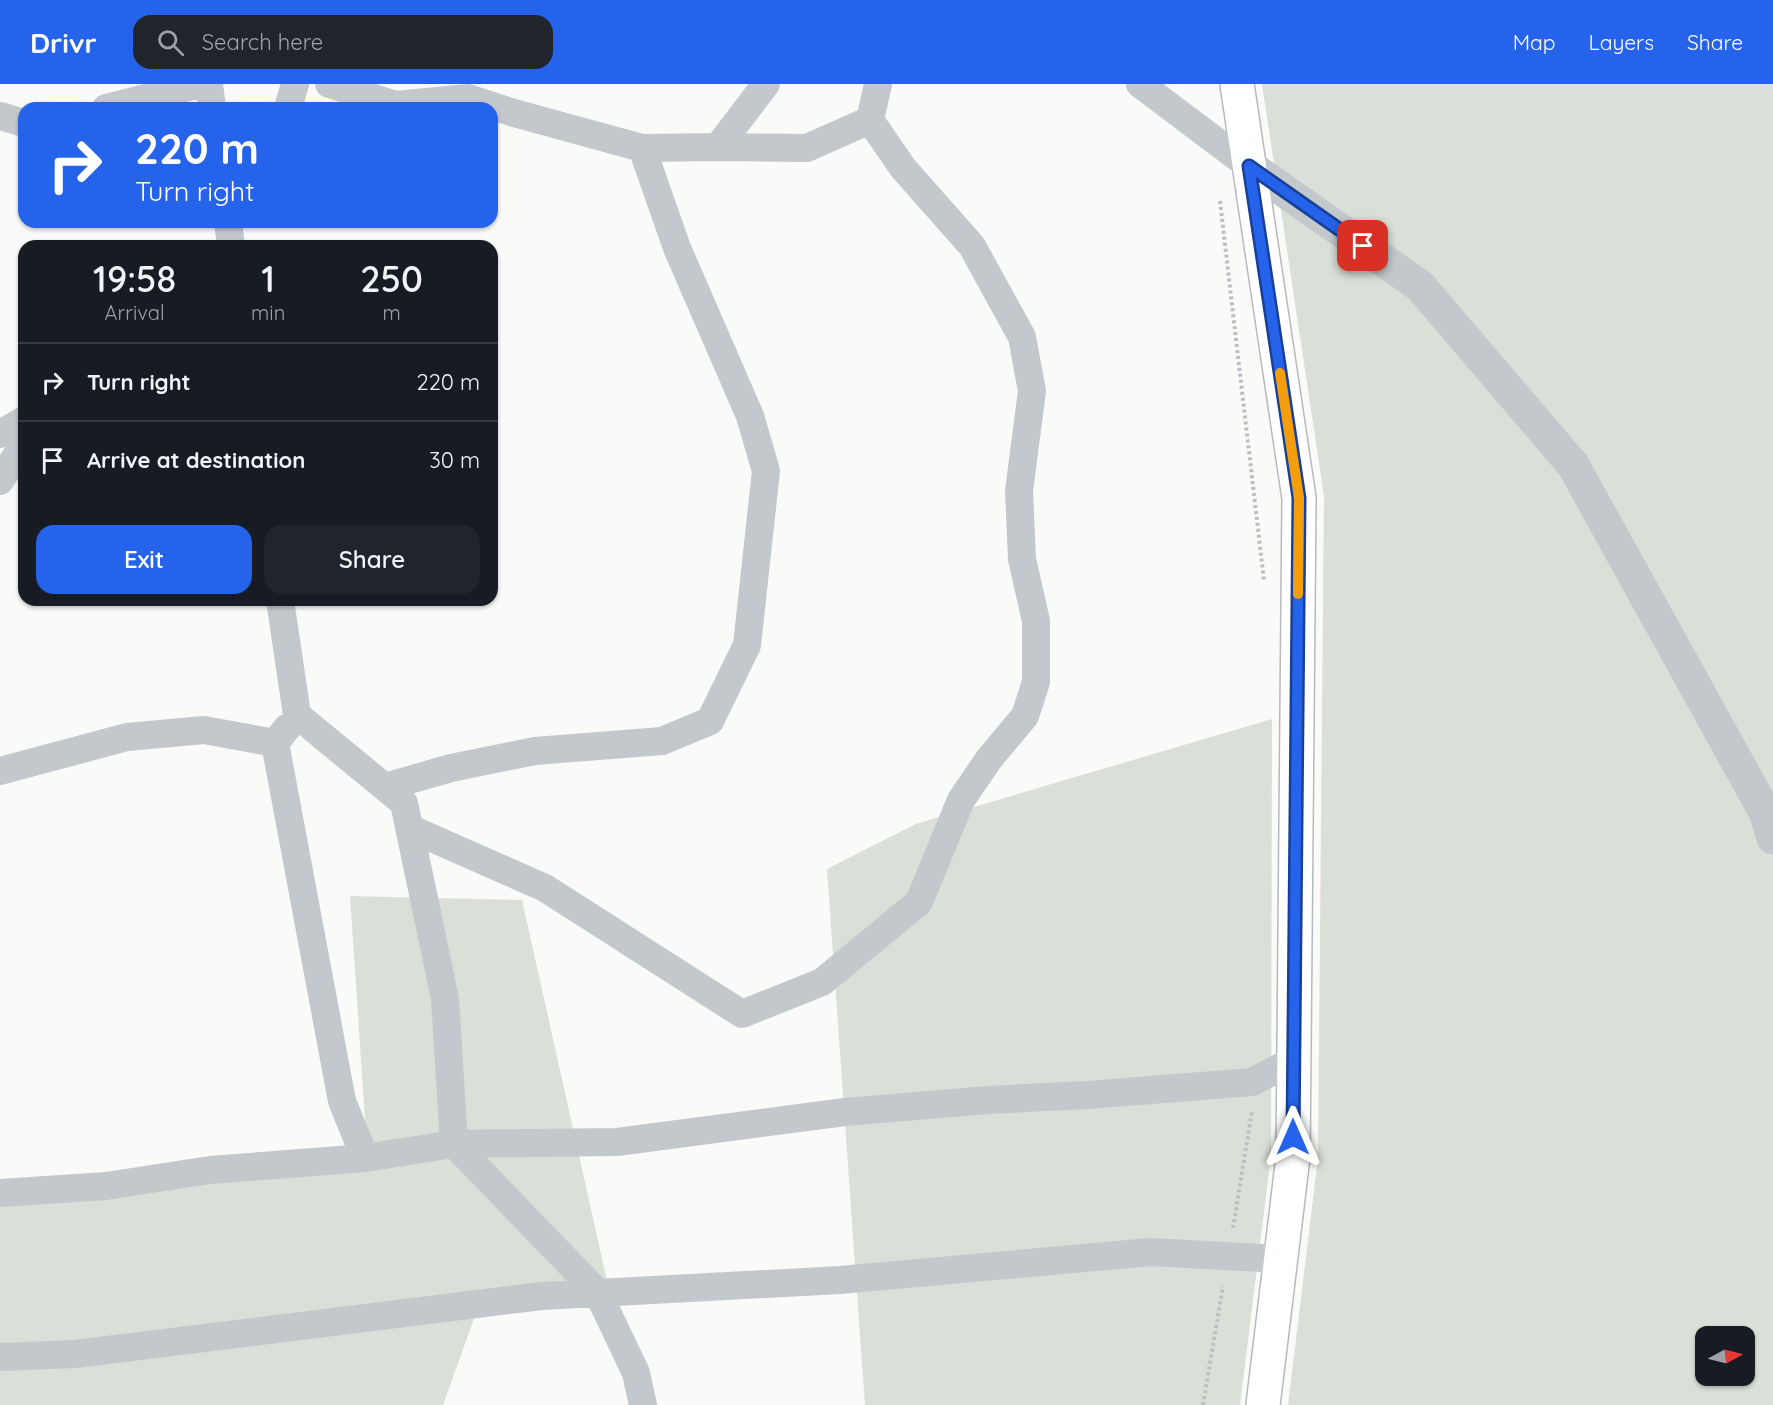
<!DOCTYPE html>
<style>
body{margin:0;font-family:Quicksand,sans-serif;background:#20242c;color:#f1f3f6;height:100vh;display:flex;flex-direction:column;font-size:22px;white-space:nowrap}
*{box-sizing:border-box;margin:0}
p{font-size:20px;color:#9ea1a6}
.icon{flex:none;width:33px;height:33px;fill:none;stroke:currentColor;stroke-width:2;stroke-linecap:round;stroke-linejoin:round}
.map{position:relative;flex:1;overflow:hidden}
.sheet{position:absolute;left:18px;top:156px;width:480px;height:366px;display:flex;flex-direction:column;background:#171b24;border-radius:18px;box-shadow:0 2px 4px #0004}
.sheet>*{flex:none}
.top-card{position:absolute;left:18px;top:18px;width:480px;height:126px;border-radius:18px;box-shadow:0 2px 4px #0004;background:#2563eb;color:#fff;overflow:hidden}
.needle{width:39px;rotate:83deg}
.buttons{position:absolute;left:1695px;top:1242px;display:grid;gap:12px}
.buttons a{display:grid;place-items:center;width:60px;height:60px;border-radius:12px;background:#171b24;box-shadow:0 2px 4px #0004;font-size:30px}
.pin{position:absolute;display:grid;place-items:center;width:51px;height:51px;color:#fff;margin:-26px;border-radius:12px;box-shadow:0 3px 9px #0006}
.me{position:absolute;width:66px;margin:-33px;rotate:0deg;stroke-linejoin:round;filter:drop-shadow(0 0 4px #0008)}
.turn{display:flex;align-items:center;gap:21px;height:126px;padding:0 18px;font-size:27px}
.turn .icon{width:78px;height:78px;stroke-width:2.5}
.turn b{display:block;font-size:42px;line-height:51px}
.eta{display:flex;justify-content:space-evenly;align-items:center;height:102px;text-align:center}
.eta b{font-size:36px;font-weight:600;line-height:42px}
.action{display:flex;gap:12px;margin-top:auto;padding:12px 18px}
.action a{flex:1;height:69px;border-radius:18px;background:#2563eb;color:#fff;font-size:24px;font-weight:600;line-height:69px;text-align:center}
.action a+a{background:#20242c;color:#f1f3f6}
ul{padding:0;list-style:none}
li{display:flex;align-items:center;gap:18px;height:78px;padding:0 18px;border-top:2px solid #363941}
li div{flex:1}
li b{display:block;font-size:22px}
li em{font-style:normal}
header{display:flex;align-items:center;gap:36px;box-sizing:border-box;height:84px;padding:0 30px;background:#2563eb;color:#fff}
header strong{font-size:28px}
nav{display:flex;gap:33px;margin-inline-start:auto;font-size:21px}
.search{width:420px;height:54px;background:#20242c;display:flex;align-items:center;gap:15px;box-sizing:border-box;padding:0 21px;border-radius:18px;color:#9ea1a6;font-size:22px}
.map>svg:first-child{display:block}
.green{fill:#dadfd7;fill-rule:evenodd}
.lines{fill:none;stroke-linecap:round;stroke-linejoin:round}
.primary-casing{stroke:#b5babe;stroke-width:36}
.path{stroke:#bbbfc2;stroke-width:4;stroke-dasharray:3 3;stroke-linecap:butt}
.minor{stroke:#c3c8cc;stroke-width:28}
.tertiary{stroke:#c3c8cc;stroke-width:33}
.primary{stroke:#fff;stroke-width:33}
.route-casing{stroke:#184099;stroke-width:15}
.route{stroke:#2563eb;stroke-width:10}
.slow{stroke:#f59e0b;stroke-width:10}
</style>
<header>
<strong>Drivr</strong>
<div class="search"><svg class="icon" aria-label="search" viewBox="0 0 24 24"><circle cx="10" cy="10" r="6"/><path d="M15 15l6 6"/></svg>Search here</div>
<nav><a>Map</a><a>Layers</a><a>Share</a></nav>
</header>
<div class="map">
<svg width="1773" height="1321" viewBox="0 0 1773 1321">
<rect width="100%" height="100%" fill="#fafaf8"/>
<!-- green -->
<path class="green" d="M1262,0h511v1321h-485l30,-247 6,-662zM1706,1252h38v40h-38z
M1272,635l-1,437 -31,249h-375l-38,-536 89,-45z
M350,812l172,4 87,390 -129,12 -37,103h-443v-198l367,-58z"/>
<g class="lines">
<!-- primary casing -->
<g class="primary-casing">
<path id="primary" d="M1237,0l62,414 -6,659 -30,248"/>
</g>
<!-- path -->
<path class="path" d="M1220,117l44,380
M1233,1144l19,-117
M1203,1321l20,-119"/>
<!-- minor -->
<path class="minor" d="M209,0l3,24
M329,0l67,21 72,-7 46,15 128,35 76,-1 48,-63
M1140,0l109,82
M106,24l95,-24
M288,24l7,-24
M0,32l24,7
M718,63l89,1 63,-28 8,-36
M228,138l3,24
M0,350l24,-14
M0,397l24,-37
M280,516l17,115 107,88 41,196 9,145 144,149 38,80 7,32
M275,659l67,358 23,57
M0,687l127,-34 77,-7 71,13 12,-15
M385,703l66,-19 84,-17 127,-10 48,-20 37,-76 19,-174 -16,-55 -73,-168 -35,-100
M409,744l136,60 197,126 80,-32 97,-80 42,-102 28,-41 36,-43 11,-34v-61l-14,-62 -3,-68 13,-100 -10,-54 -50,-91 -69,-78 -33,-48
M0,1109l106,-7 104,-16 155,-12 89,-14 163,-2 228,-30 143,-12 100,-5 164,-13 42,-22
M0,1273l75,-3 467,-58 298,-16 311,-28 130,7"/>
<!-- tertiary -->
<path class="tertiary" d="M1249,82l171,120 153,179 192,347 8,26"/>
<!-- primary -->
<use href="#primary" class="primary"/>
</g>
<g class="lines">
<!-- route casing -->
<g class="route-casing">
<path id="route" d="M1293,1053l6,-639 -50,-332 114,80"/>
</g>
<!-- route -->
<use href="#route" class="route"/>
<!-- slow -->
<path class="slow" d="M1280,289l19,125 -1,96"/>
</g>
</svg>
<div class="buttons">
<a><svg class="needle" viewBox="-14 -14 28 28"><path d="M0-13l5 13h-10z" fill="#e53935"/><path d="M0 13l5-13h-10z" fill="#9ea1a6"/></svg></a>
</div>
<div class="pin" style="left:1363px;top:162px;background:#d93025"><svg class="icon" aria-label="arrive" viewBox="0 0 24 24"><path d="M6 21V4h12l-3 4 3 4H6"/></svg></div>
<svg class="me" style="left:1293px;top:1053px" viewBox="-20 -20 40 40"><path d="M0-17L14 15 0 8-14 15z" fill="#2563eb" stroke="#fff" stroke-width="4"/></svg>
<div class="top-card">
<div class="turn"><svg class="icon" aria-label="right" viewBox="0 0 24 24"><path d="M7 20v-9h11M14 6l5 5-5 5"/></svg><div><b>220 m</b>Turn right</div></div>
</div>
<section class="sheet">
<div class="eta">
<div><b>19:58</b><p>Arrival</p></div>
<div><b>1</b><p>min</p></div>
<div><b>250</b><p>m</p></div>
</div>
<ul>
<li><svg class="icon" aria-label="right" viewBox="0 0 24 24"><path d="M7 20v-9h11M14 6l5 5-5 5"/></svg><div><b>Turn right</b></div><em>220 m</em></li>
<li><svg class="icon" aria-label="arrive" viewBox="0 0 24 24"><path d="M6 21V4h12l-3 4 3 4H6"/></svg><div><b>Arrive at destination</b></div><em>30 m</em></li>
</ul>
<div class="action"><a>Exit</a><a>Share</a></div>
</section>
</div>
